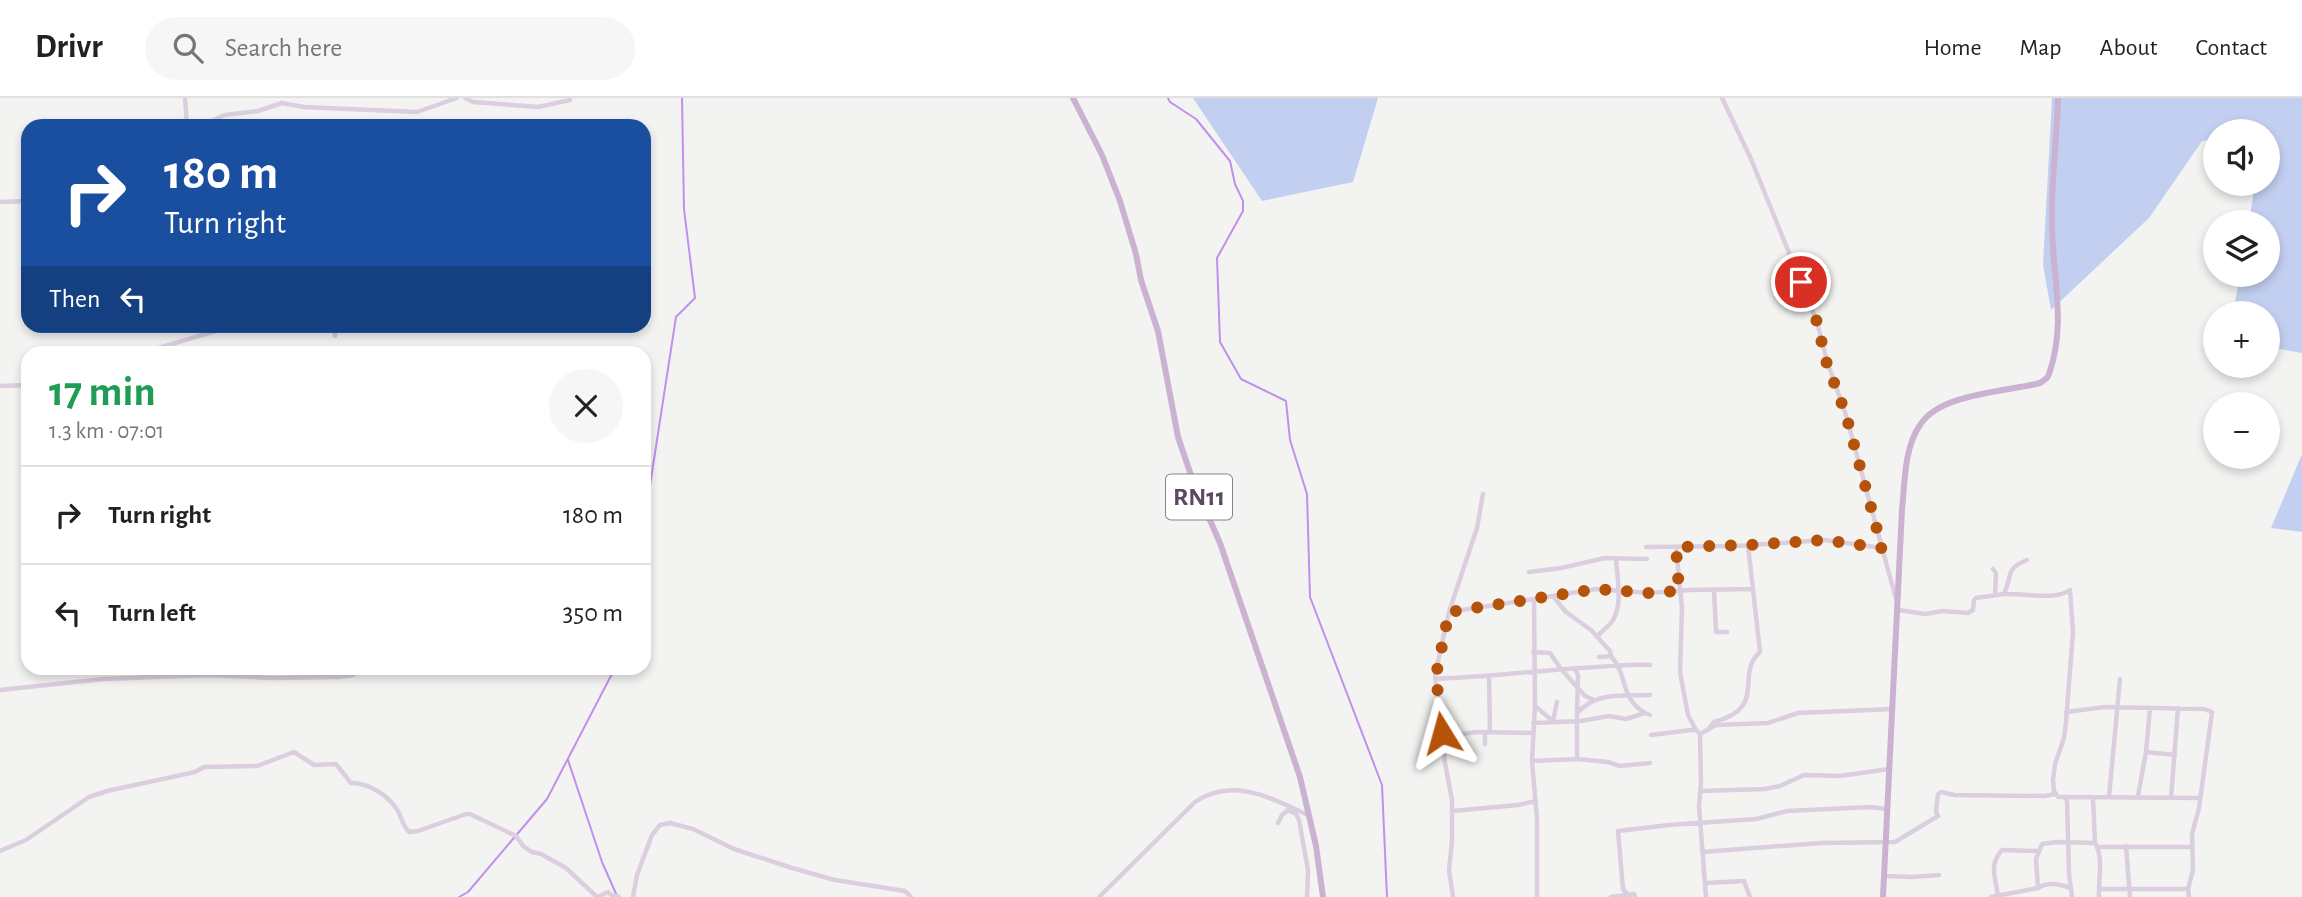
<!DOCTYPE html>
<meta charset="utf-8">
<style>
body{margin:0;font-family:"Alegreya Sans",sans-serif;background:#f6f6f6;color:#222;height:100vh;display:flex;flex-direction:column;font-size:26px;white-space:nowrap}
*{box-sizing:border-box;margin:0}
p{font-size:23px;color:#767676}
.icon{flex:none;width:38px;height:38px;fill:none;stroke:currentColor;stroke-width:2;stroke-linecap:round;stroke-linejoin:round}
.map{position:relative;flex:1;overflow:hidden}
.details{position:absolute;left:21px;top:248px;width:630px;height:329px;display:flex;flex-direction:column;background:#fff;border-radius:21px;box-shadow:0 4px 10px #0003}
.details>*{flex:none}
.banner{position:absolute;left:21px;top:21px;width:630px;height:214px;border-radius:21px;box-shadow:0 4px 10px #0003;background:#1a4fa0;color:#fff;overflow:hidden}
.tools{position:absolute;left:2203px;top:21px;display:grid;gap:14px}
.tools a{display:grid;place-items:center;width:77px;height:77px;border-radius:50%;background:#fff;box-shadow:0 4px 10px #0003;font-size:35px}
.pin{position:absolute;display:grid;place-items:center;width:60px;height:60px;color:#fff;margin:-30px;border:4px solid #fff;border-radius:50%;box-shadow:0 2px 7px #0007}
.me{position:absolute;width:77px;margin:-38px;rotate:352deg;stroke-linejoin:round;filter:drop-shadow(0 0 5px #0008)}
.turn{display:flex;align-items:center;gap:24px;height:147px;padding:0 28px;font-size:32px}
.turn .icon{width:91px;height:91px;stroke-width:2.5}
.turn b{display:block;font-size:49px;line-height:60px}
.then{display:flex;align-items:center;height:66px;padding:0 28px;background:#0003;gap:14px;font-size:26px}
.round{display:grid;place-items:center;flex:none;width:74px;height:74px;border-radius:37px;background:#f6f6f6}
.head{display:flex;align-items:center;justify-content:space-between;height:119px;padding:0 28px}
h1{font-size:42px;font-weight:700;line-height:52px;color:#1e9e55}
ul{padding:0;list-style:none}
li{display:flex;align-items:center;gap:21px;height:98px;padding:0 28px;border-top:2px solid #e0e0e0}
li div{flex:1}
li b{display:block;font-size:26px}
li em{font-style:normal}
header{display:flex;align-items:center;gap:42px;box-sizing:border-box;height:98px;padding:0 35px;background:#fff;border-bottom:2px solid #e0e0e0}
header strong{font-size:33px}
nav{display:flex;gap:38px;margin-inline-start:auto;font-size:24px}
.search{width:490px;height:63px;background:#f6f6f6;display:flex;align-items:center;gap:18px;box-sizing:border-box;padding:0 24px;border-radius:38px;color:#767676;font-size:26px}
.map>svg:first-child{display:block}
.green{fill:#c2cff0}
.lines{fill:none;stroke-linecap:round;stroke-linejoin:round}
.stream{stroke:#c18fec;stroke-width:2}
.minor{stroke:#dbcede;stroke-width:4.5}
.major{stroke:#cab2d0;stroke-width:6}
.route{stroke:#b45309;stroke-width:12;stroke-dasharray:0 21.6}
.labels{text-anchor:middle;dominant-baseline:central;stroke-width:5;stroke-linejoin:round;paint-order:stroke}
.shield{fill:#fff;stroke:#8c808f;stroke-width:2}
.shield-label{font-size:26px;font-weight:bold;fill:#5b495f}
</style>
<header>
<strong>Drivr</strong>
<div class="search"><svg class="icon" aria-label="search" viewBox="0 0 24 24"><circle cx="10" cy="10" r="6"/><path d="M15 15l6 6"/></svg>Search here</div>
<nav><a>Home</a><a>Map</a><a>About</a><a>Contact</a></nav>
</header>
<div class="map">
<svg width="2302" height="799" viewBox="0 0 2302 799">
<rect width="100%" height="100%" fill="#f3f4f2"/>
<!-- green -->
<path class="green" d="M1193,0h185l-25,84 -91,19z
M2052,0h250v255l-34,-6v-34h-35l7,-38h28v-53h-19l6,-38h13v-53h-52l-1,8 -13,2 -53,77 -98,92 -8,-45z
M2302,356v78l-31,-4z"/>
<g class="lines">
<!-- stream -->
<path class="stream" d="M1168,0l2,4 26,17 34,42 5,23 8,17v10l-26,47 3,84 21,37 45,22 4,39 17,54 3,103 72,188 5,112
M644,426l32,-207 19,-19 -11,-89 -2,-111
M568,662l34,102 15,34
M459,799l9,-5 79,-93 68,-131"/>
<!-- minor -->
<path class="minor" d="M185,0l2,28
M465,0l8,4 65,5 32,-7
M1722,0l29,61 66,163 10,39 19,54 50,184
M200,28l25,-11 33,-4 24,-8 22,4 113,5 40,-14
M0,104l28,-1
M334,228l1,10
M123,256l29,-4 80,-24
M0,288l28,-1
M1646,449l91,-1 88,-6 57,8
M1676,449l6,61 -2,64 8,43 8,15
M1993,471l3,4 -1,22
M1529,474l32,-4 44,-10 42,1
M1714,492l2,42h11
M2004,496c9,-18 0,-25 23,-34
M1553,498l43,-7 53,4 40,-3 64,-1
M1534,501l1,107 -3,55 5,58v78
M1898,510l1,2 26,4 17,-3 26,2 5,-3 1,-10 2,-2c10,-1 19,-3 28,-4 19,-1 52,7 66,-4l3,42 -7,90 -2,16 -9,26 -2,16 1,11 4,6h7l2,4 2,73 3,23
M1449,514l104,-16 13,16 25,18 19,21 1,5
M1597,539c5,-7 12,-10 16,-17 10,-16 4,-43 3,-62
M1533,554l17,1 11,16 24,27 7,3
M1599,559l12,-1c18,21 8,41 34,57
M1574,570l4,7 -1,37
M1489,578l1,56
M1435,581c54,-2 107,-9 161,-12 18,-1 36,-3 54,-2
M0,592l104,-11 104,-4 64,3 67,-1 14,-2 8,-7
M1536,609l17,14
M2066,614l39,-5 99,2 8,3 -13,96 -7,26 1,36 -5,19 1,8
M1553,623l4,-19
M1533,625l48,-2 28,-5 17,3 19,-6 5,2
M1710,629l4,-5c55,-15 20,-47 46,-70l-12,-107
M1485,634v12
M1700,636l16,-9 52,-2 30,-10 95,-4
M1651,637l40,-5h5l4,4 1,48 -2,24 7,91
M1444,644l12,-7 21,-3 56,1
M2146,654l29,3
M1577,661v-46c21,-22 45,-17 73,-18
M1532,663l45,-2 31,3 12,4 30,-3
M1700,693l65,-2 15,-3 24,-11 36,1 49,-7
M2138,698l8,-44 4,-44
M2065,699l135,1
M2109,699l11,-118
M2093,700l2,45c9,14 3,38 4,54
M2171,700l7,-90
M1452,713l66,-6 18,-4
M1278,725l4,-8 6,-5 8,4 3,6 9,50 -1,27
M2126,748l4,51
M2098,749h94
M0,753l26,-11 63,-43 18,-6 88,-19 9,-5 53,-1 37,-14 20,13 22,-1 15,19c18,0 37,12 47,28 4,8 5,15 11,21l9,-1 48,-17h4l46,22 7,10 9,6 9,2 25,14 31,29
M1702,754l119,-9 74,-1 43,-26 -2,-4 2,-18 3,-2 14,3 90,1 10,-2
M1884,778l28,1 27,-2
M1705,785l39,-2 6,16
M2038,790l-2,-29 6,-15 15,-2 38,1
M2099,791h89
M1628,797l-5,-6 -5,-58 51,-6 87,-6 31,-8 83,-4 17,2
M598,799l10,-5 3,3 8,2
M633,799l4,-22 15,-40 8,-10 10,-2 23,6 41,20 58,19 43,12 70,11 6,6
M1099,799l96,-95c38,-26 78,-3 115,14
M1453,799l-4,-27 3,-29v-41l-7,-37 -10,-88 14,-63 28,-84 6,-34
M1611,799l23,-3 1,3
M1991,799l47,-9c9,-7 22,-4 33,0
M1998,799c-2,-20 -10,-31 4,-47l36,1"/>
<!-- major -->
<path class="major" d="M1073,0l29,57 18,46 16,53 5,26 17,51 20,106 16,47 26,59 80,234 16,69 7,51
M1883,799l19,-388c3,-27 2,-61 18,-84 20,-32 86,-33 120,-42l7,-5 2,-4c18,-51 3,-99 3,-151 -1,-42 5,-83 6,-125"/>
</g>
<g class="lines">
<!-- route -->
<path class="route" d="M1442,635l-6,-58 13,-63 147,-23 53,4 30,-2 -3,-44 72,-2 77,-5 57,8 -36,-133 -20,-54 -9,-39 -16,-40"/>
</g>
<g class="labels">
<!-- shield labels -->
<rect class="shield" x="1166" y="376.5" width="66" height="45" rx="5"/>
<g class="shield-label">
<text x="1199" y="399">RN11</text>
</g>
</g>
</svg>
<div class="tools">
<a><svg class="icon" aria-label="sound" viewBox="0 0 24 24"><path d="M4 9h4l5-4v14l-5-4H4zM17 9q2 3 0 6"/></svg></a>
<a><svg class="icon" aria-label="layers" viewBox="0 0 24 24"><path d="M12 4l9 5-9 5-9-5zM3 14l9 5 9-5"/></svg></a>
<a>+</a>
<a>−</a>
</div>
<div class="pin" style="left:1801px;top:184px;background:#d93025"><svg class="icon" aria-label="arrive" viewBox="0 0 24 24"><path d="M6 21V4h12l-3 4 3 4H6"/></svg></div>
<svg class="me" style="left:1442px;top:635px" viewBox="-20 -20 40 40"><path d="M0-17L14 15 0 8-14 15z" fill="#b45309" stroke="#fff" stroke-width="4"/></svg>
<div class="banner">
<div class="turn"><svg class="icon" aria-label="right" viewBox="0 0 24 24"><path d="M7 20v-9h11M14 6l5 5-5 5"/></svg><div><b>180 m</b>Turn right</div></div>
<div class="then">Then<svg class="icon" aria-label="left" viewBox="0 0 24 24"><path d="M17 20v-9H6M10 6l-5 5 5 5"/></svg></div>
</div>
<section class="details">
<div class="head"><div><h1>17 min</h1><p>1.3 km · 07:01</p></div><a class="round"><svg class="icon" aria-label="close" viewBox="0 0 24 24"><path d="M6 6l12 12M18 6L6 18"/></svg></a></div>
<ul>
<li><svg class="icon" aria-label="right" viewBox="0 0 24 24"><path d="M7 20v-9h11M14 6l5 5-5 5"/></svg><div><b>Turn right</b></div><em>180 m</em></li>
<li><svg class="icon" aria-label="left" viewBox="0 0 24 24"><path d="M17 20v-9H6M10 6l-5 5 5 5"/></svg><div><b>Turn left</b></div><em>350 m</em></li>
</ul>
</section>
</div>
